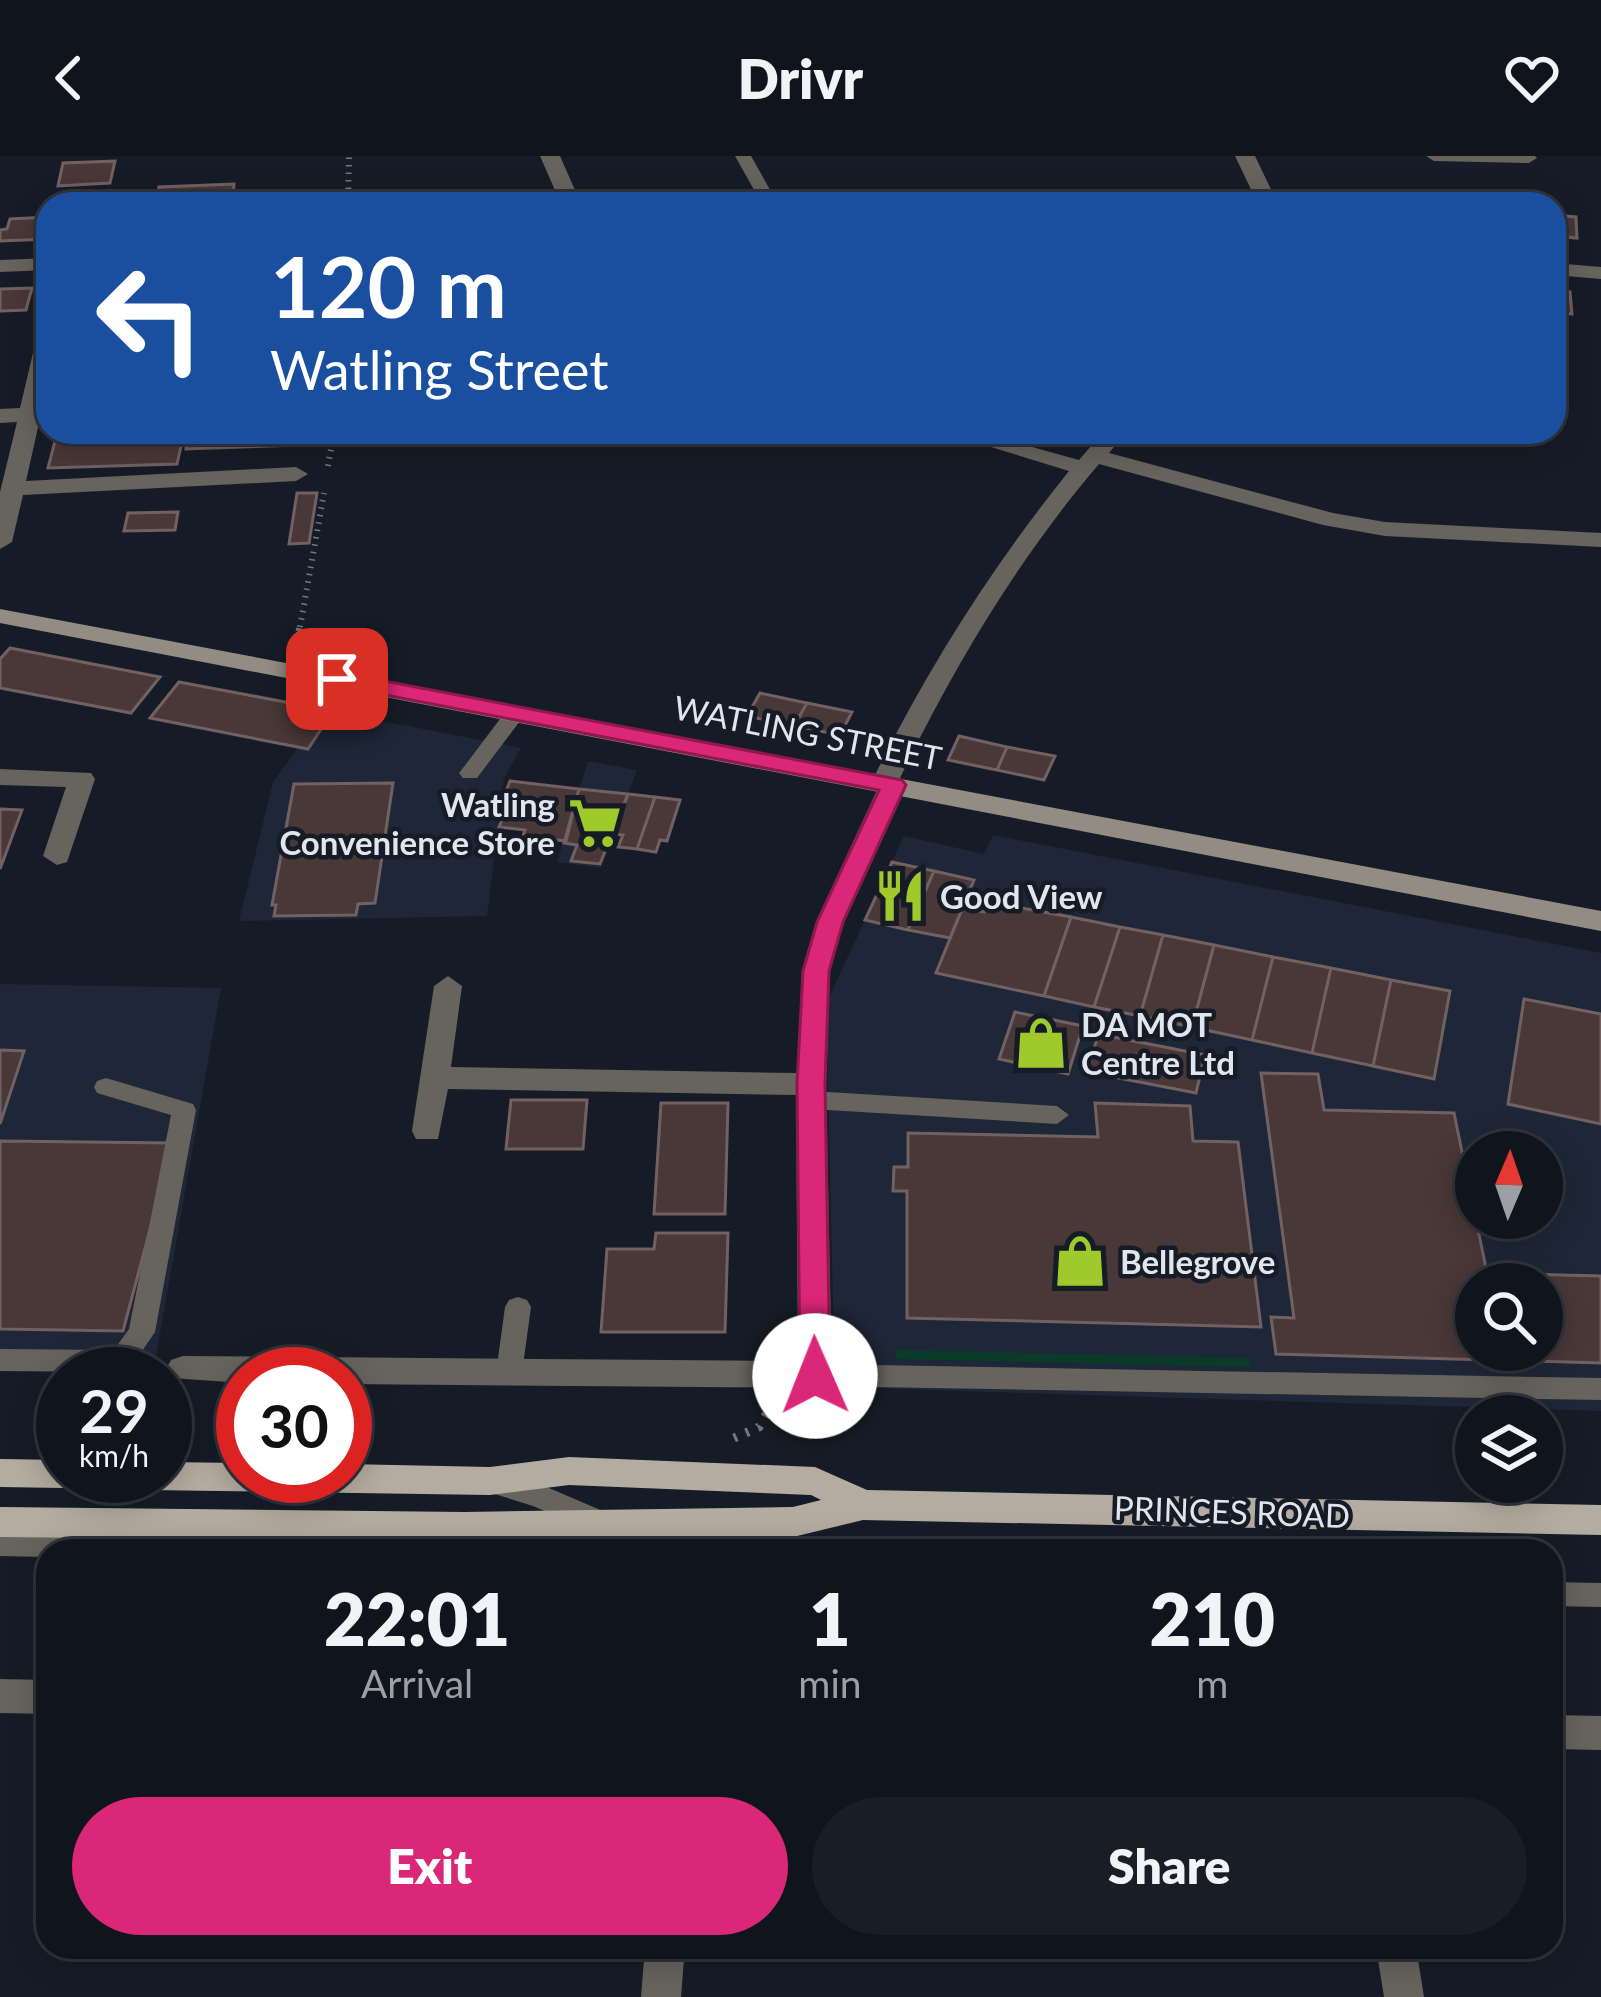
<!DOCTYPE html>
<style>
body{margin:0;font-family:Lato,sans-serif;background:#191e26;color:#f1f3f6;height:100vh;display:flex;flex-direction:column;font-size:45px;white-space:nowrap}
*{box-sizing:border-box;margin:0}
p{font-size:39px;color:#9c9fa4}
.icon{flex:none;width:66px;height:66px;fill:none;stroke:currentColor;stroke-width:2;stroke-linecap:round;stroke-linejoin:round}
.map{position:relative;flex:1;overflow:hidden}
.panel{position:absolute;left:36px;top:1383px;width:1527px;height:420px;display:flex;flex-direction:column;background:#10151d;border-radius:36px;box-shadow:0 6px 30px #0003,0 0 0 3px #30343b}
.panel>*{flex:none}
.banner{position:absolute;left:36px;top:36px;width:1530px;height:252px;border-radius:36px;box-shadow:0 6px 30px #0003,0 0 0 3px #30343b;background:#1a4fa0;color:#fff;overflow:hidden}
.needle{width:78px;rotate:2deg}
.tools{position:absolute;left:1455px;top:975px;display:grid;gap:24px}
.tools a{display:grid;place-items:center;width:108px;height:108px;border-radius:50%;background:#10151d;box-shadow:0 6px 30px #0003,0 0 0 3px #30343b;font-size:60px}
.speed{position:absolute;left:36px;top:1191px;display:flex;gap:24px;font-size:60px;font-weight:700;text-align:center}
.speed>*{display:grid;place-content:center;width:156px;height:156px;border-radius:50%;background:#10151d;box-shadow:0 6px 30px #0003,0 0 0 3px #30343b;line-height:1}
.speed small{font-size:30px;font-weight:400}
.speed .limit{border:18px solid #d22;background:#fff;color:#111}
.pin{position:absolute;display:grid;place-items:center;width:102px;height:102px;color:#fff;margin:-51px;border-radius:24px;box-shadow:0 6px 18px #0006}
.me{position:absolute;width:132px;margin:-66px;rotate:359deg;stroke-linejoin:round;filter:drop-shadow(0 0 9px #0008)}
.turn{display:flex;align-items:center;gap:42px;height:252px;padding:0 36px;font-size:54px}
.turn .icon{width:156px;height:156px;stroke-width:2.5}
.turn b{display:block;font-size:84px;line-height:102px}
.eta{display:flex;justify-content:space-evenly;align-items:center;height:204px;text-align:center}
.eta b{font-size:72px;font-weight:800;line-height:84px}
.primary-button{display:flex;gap:24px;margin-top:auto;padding:24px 36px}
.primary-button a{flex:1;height:138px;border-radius:72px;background:#db2777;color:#fff;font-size:48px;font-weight:800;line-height:138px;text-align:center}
.primary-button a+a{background:#191e26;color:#f1f3f6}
header{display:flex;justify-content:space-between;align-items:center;height:156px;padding:0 36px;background:#10151d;font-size:54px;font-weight:800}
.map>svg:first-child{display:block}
.built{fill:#1e2737;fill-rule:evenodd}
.green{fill:#0a3b28}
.building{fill:#483837;stroke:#726160;stroke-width:3;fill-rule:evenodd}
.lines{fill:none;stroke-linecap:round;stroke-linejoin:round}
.path-far2{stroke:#727781;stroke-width:6;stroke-dasharray:1.5 6;stroke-linecap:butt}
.path-far1{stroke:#727781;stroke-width:8;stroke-dasharray:3 9;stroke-linecap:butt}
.path{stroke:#727781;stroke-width:9;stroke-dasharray:3 10;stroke-linecap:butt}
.lane{fill:#67635d;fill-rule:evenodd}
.street{fill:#67635d;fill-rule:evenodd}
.secondary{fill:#928c83;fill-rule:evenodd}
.primary{fill:#b4aca0;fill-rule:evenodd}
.route{fill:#db2777;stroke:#8e194d;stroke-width:3}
.labels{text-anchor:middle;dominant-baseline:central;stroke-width:9;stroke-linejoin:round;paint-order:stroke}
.street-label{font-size:33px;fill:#e1e5ed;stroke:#161c27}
.poi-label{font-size:33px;font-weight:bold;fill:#e1e5ed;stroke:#161c27;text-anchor:start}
</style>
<header><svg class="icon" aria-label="back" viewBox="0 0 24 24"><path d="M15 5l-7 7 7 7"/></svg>Drivr<svg class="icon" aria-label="heart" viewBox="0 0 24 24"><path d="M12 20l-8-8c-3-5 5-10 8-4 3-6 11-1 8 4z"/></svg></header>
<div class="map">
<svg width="1601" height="1841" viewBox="0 0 1601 1841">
<rect width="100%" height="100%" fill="#161c27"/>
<!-- built -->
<path class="built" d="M326,554l195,38 -17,30 -17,138 -248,5 34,-139z
M588,605l49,9 -36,98 -44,-6z
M993,679l608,118v458l-766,-24 -9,-383 78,-168 80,18zM1476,996h66v66h-66zM1476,1128h66v66h-66z
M0,828l221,4 -65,368 -156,-4z"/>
<!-- green -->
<path class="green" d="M896,1194l354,8 1,9 -355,-8z"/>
<!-- building -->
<path class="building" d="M115,5l-5,22 -52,3 5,-23z
M234,28l-1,14 -76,4 2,-15z
M1554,59l22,2 1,21 -23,-2z
M48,61v22l-48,2v-11l7,-1 3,-10z
M32,132l-6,22 -26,1v-22z
M1554,135l16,1 2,22 -18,-2z
M188,276h141l-1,12 -142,5z
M183,281l-6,27 -129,4 7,-27z
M297,337h20l-8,50 -20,1z
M178,356l-3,18 -51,1 4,-18z
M10,492l150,29 -29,36 -131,-25v-29z
M179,526l154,29 -25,38 -158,-31z
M760,537l47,10 -13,23 -47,-10z
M807,547l45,9 -12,23 -46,-9z
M959,580l48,11 -10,23 -49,-10z
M1007,591l48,9 -11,24 -47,-10z
M510,625l69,8 -13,52 -43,-5 2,-6 -26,-3 7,-17 -7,-1z
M393,627l-18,120 -17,1 -2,11 -82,1 2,-11h-4l22,-121z
M579,633l49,5 -28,70 -29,-3 6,-16 -13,-2z
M628,638l27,3 -18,52 -19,-2 5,-12 -9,-1z
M655,641l25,3 -13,41 -7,-1 -4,12 -19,-3z
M0,653l22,1 -22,59z
M892,706l42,9 -26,59 -43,-10z
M934,715l40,9 -24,58 -42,-8z
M989,746l82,15 -27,79 -108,-23 27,-66 21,5z
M1071,761l49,10 -26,80 -50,-11z
M1120,771l43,8 -23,81 -46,-9z
M1163,779l51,10 -22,82 -52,-11z
M1214,789l59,12 -21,83 -60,-13z
M1273,801l58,11 -19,85 -60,-13z
M1331,812l60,12 -18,86 -61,-13z
M1391,824l59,11 -16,88 -61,-13z
M1524,843l77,15v110l-93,-20z
M1015,856l68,14 -15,48 -69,-15z
M1098,878l107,21 -9,38 -108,-21z
M0,894l24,1 -24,73z
M1261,917l57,1 6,36 130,3 33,160 114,3v87l-325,-9 -5,-37 23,1zM1476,1128h66v66h-66z
M511,944h76l-4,49h-77z
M661,947h67l-3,111h-71z
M1095,947l95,3 3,35 45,1 23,185 -354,-9v-127h-14l1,-24h14v-34l190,4z
M0,985l173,2 -50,188 -123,-2z
M656,1077h72l-3,99h-124l6,-83h47z"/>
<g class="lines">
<!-- path-far2 -->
<path class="path-far2" d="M348,48l1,-48
M328,310l6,-34
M300,471l24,-134"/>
<!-- path-far1 -->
<path class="path-far1" d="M297,487l4,-19"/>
<!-- path -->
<path class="path" d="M734,1282l25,-11 9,-16"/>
<!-- lane -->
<path class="lane" d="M735,0h16l27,48h-16z
M1426,0h109l2,2 -8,5 -95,-2z
M516,550l7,1 3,5 -3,5 -46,61h-14l-4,-5 4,-5 46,-61z
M106,922l87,26 3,6 -41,222 -25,37 -9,3 -121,-1v-22l114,1 15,-21 42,-214 -74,-22 -3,-6 3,-6z
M811,935l246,15 12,9 -12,9 -246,-15 -12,-9z
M518,1141l9,3 4,7 -9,66 -4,8 -9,3 -9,-3 -4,-8 9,-66 4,-7z
M815,1208l786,14v22l-786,-14 -9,-3 -4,-8 4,-8z
M495,1315l54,17 126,54 4,9h-43l-103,-45 -48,-15 -4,-8 4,-8z
M0,1376l316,7 10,3 4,9h-282v6l-48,-1z
M1551,1426l50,1v24l-50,-1z"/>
<!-- street -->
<path class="street" d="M540,0h20l21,48h-20z
M1235,0h20l23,48h-20z
M48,102v12l-48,2v-12z
M1554,107l47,4v12l-47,-4z
M48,174v53l-22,98 270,-14 12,7 -12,7 -273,14 -11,47 -12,7v-57l17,-70 -17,1v-14l20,-1 17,-72z
M942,276h36l101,28 24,-28h23l-17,21 224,60 52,9 216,11v14l-216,-11 -62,-11 -224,-61c-81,95 -145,202 -199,314l6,7 -62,137 -14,49 -4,113 6,291 -5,9 -12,4 -470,-4v-10h-102v9l-72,-5 -5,-9 5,-9 12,-4 615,5 -2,-266 -348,-6 -10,50h-22l-4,-8 22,-145 14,-10 14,10 -11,81 346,6 5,-102 14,-49 61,-132 -6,-7c55,-112 120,-215 198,-312z
M0,613l91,4 4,6 -28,83 -10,3 -14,-9 23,-69 -66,-2z
M0,1523l48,1v34l-48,-1z
M1551,1559l50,1v34l-50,-1z
M645,1791h40l-4,50h-40z
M1376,1791h40l8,50h-40z"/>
<!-- secondary -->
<path class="secondary" d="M0,453l1601,302v20l-1601,-308z"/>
<!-- primary -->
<path class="primary" d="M569,1301l246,10 52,23 734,15v30l-738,-15 -70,17 -328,5 -465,-5v-30l465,5 328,-5 28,-7 -10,-5 -242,-10 -79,10 -343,-5 -12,-4 -5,-10h35v-14l78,1v13h102v-12l145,3z
M0,1303l63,1v16h16l-4,8 -12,4 -63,-1z"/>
</g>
<!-- route -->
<path class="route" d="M337,516l565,108 4,5 -63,137 -14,49 -4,113 5,292 -4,8h-22l-4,-8 -3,-292 6,-113 14,-49 62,-132 -551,-106 -3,-5z"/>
<!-- icons -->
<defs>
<g id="supermarket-bare" transform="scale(4.14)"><path d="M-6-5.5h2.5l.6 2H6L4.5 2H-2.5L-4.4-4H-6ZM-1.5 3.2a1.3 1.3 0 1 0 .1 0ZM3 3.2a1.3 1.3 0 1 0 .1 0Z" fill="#a0c92c" stroke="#161c27" stroke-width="2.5" paint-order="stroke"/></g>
<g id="restaurant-bare" transform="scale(4.14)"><path d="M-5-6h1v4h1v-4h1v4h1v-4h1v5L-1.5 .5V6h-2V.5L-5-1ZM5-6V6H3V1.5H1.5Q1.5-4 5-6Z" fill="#a0c92c" stroke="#161c27" stroke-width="2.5" paint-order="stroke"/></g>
<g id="shop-bare" transform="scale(4.14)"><path d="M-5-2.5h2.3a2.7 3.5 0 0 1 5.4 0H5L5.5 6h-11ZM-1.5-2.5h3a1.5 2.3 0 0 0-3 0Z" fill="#a0c92c" stroke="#161c27" stroke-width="2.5" paint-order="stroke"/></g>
</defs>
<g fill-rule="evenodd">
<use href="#supermarket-bare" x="595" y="667"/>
<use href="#restaurant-bare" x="900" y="740"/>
<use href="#shop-bare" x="1041" y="887"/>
<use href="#shop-bare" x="1080" y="1105"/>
</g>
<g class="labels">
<!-- street labels -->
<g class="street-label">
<text transform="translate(808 576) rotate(11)">WATLING STREET</text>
<text transform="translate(1232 1355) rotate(2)">PRINCES ROAD</text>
</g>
<!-- poi labels -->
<g class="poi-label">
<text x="555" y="648" text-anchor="end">Watling<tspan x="555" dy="38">Convenience Store</tspan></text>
<text x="940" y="740">Good View</text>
<text x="1081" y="868">DA MOT<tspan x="1081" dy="38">Centre Ltd</tspan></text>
<text x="1120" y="1105">Bellegrove</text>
</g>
</g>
</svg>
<div class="tools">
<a><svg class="needle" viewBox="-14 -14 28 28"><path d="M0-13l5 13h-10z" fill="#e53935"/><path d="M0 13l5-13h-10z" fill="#9c9fa4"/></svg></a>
<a><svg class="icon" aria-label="search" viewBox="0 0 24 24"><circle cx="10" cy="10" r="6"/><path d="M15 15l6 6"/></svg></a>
<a><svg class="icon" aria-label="layers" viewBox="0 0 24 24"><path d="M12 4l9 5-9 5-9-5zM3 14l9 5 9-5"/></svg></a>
</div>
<div class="speed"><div>29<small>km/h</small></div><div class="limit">30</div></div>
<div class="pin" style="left:337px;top:523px;background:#d93025"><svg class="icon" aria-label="arrive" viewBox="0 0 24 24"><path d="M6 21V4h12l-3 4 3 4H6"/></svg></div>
<svg class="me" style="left:815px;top:1220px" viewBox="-20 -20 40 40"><circle r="19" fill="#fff"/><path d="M0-13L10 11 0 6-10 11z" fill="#db2777"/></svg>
<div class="banner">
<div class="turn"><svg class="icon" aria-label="left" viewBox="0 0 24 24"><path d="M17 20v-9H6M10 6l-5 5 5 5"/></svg><div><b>120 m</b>Watling Street</div></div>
</div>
<section class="panel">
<div class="eta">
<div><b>22:01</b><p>Arrival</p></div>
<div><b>1</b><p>min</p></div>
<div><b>210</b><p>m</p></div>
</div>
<div class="primary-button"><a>Exit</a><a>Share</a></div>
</section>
</div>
